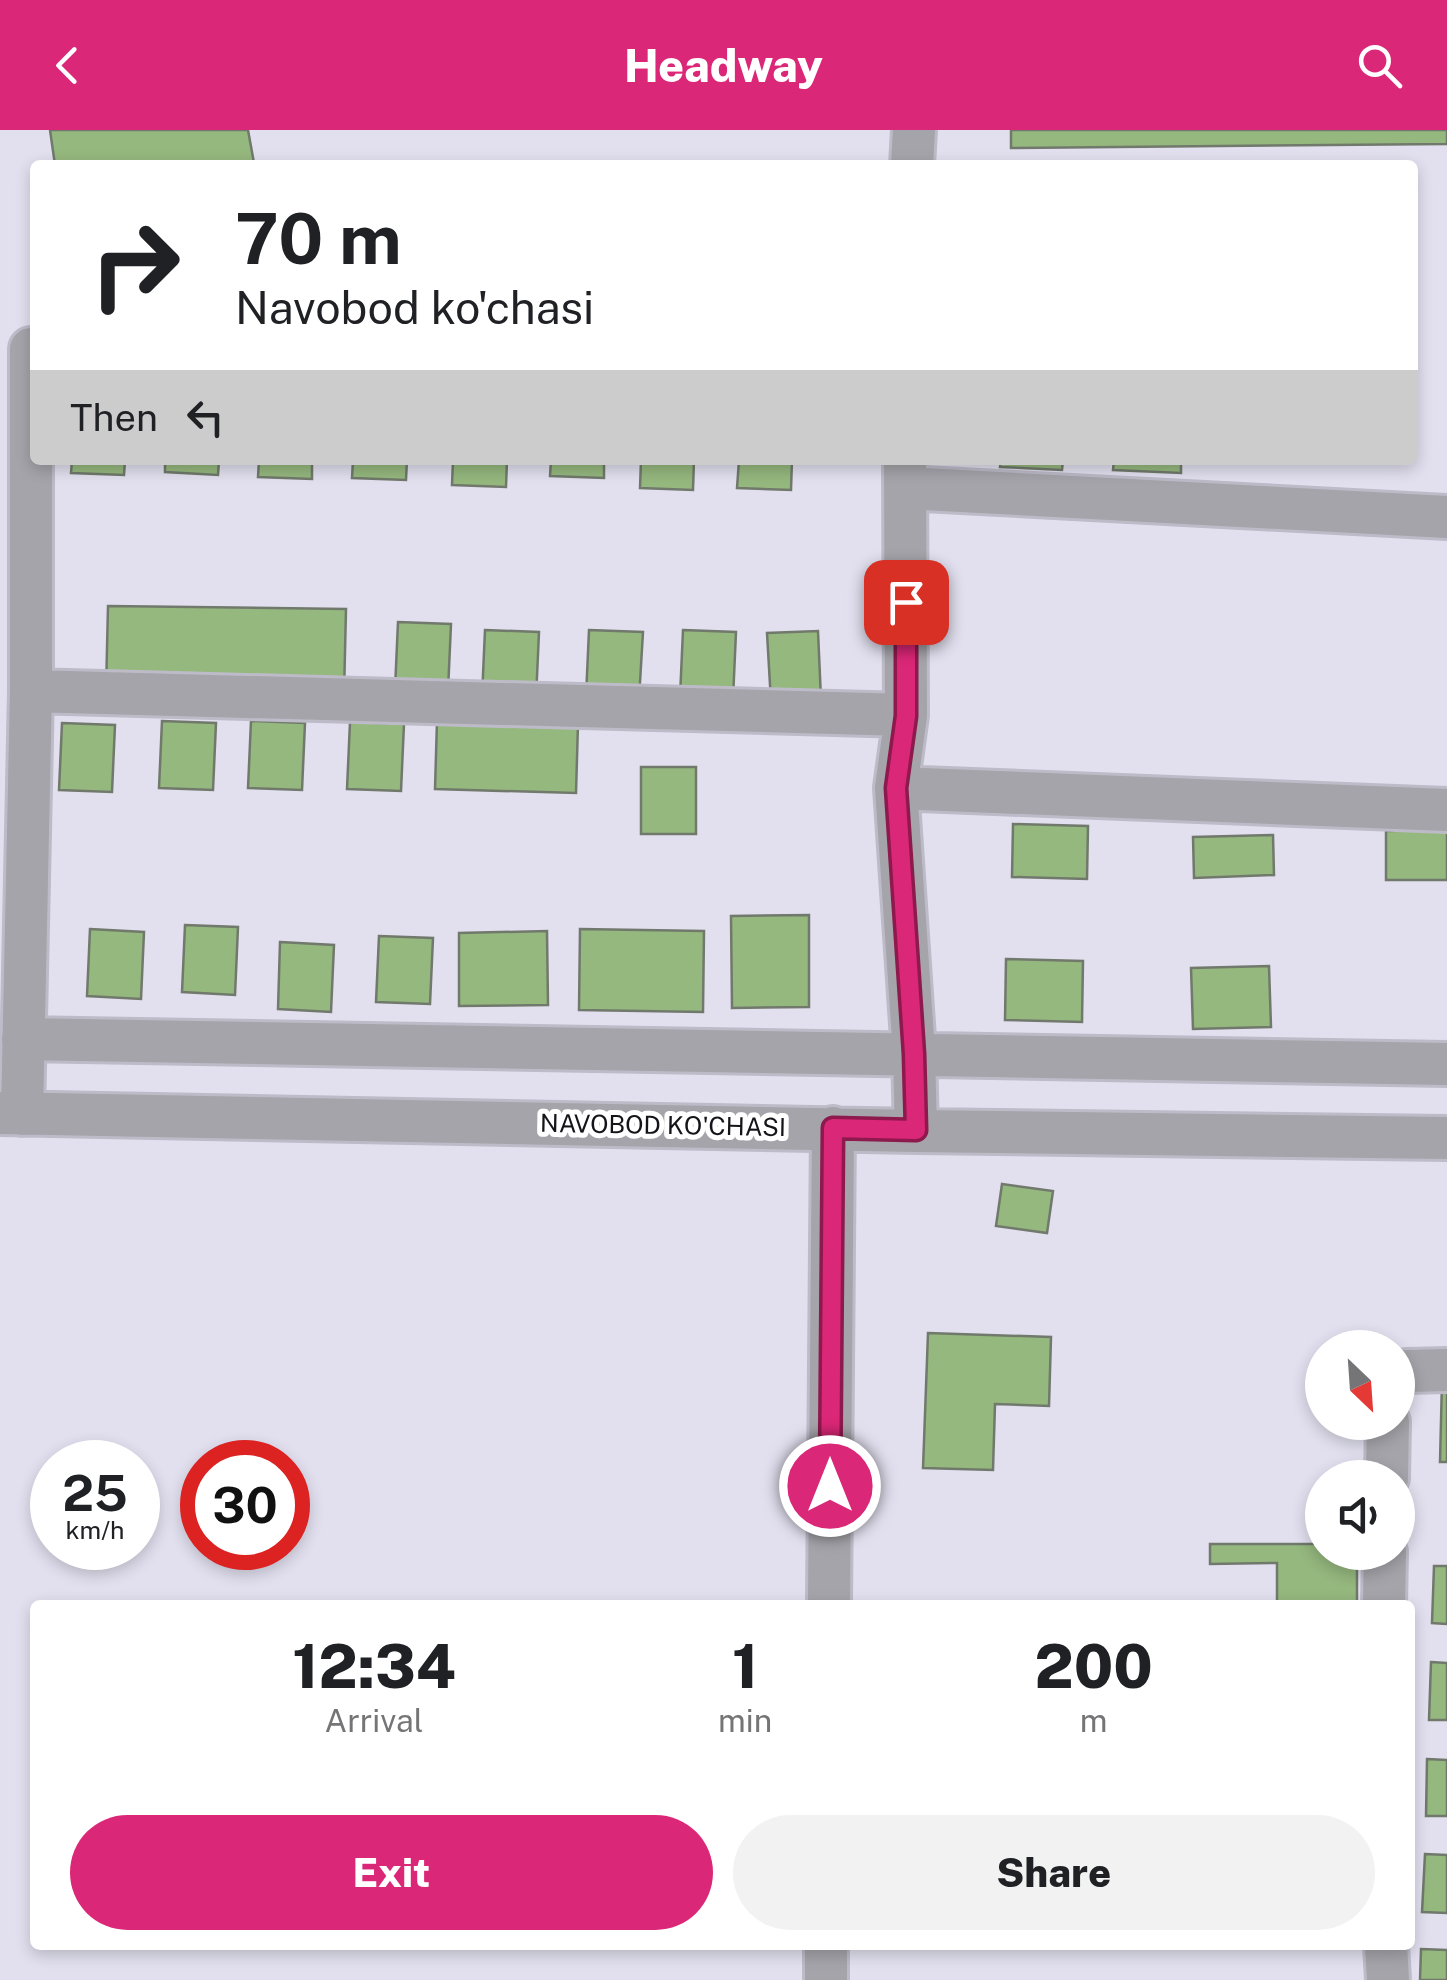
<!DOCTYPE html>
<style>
body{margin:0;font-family:"Public Sans",sans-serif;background:#f2f2f2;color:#202124;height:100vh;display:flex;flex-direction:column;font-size:38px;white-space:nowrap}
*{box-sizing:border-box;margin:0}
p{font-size:32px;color:#757577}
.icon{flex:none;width:55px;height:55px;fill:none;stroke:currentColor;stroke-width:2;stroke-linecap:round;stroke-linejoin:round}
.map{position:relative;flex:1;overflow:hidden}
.panel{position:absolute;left:30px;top:1470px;width:1385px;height:350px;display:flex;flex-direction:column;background:#fff;border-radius:10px;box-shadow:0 5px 15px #0003}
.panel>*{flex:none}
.guide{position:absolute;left:30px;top:30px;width:1388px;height:305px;border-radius:10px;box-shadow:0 5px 15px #0003;background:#fff;color:#202124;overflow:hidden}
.needle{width:65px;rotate:155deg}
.fabs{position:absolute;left:1305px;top:1200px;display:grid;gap:20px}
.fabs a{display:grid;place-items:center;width:110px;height:110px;border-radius:50%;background:#fff;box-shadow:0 5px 15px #0003;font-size:50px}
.speed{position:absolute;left:30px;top:1310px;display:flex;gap:20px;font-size:50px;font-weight:700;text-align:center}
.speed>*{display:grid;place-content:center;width:130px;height:130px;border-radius:50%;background:#fff;box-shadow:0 5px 15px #0003;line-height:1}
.speed small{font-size:25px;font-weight:400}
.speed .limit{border:15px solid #d22;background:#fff;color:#111}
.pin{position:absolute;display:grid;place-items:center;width:85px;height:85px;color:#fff;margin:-42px;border-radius:20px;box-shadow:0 5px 15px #0006}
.me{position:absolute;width:110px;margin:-55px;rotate:0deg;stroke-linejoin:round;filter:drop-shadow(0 0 8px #0008)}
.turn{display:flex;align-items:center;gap:35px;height:210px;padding:0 40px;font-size:45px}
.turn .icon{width:130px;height:130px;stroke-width:2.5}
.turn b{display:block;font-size:70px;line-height:85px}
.then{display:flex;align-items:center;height:95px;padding:0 40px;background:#0003;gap:20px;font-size:38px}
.eta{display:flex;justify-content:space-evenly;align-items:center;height:170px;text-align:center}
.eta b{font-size:60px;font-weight:800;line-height:70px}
.action{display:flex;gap:20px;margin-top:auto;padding:20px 40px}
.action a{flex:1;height:115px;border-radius:60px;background:#db2777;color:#fff;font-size:40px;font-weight:800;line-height:115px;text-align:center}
.action a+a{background:#f2f2f2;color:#202124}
header{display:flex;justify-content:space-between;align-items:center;height:130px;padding:0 40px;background:#db2777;color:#fff;font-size:45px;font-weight:800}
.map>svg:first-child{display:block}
.building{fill:#95b87e;stroke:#71796c;stroke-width:2.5}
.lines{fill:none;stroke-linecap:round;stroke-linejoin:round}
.minor-casing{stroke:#bdbbc8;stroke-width:48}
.minor{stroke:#a4a4aa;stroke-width:42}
.route-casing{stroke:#8e194d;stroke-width:25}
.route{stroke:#db2777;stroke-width:18}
.labels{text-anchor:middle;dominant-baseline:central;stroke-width:10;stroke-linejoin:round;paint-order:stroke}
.street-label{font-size:25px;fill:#151419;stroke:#fff}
</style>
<header><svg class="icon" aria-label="back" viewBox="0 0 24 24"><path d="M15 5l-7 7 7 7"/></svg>Headway<svg class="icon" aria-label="search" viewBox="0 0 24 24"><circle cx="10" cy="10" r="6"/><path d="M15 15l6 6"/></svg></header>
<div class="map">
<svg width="1447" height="1850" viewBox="0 0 1447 1850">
<rect width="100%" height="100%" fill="#e2e0ef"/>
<!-- building -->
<path class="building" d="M50,0h198l6,33 -199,2z
M1011,0h436v14l-436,4z
M72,330h53l-1,15 -53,-2z
M165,330h54l-1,15 -53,-3z
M259,330h53v19l-54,-2z
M353,330h54l-1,20 -54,-2z
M453,330h54l-1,27 -54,-2z
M551,330h53v18l-54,-2z
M641,330h53l-1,30 -53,-2z
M739,330h53l-1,30 -54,-2z
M1001,330h62l-1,10 -62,-3z
M1114,330h67v13l-68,-3z
M108,476l238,3 -2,86 -238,-4z
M398,492l53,2 -3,67 -53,-2z
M485,500l54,2 -3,67 -54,-2z
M589,500l54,2 -4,67 -53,-2z
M683,500l53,2 -3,67 -53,-2z
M818,501l3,68 -50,3 -4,-69z
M162,591l54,2 -3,67 -54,-2z
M251,591l54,2 -3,67 -54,-2z
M437,591l141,3 -2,69 -141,-4z
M350,592l54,2 -3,67 -54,-2z
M62,593l53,2 -3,67 -53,-2z
M641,637h55v67h-55z
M1013,694l75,2 -1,53 -75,-2z
M1447,700v50h-61v-49z
M1273,705l1,40 -80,3 -1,-41z
M809,785v92l-77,1 -1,-92z
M185,795l53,2 -3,68 -53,-3z
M90,799l54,3 -3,67 -54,-3z
M580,799l124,2 -1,81 -124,-2z
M547,801l1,74 -89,1v-73z
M379,806l54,2 -3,66 -54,-2z
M280,812l54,3 -3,67 -53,-3z
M1006,829l77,2 -1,61 -77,-2z
M1269,836l2,61 -78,2 -2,-61z
M1002,1054l51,7 -6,42 -51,-7z
M928,1203l123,4 -2,69 -54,-2 -2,66 -70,-2z
M1442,1251h5v81h-7z
M1210,1414h112v8h50v13h-15v40h-80v-42l-67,1z
M1434,1436h13v58l-15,-1z
M1431,1532l16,1v57h-18z
M1427,1629l20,1v56h-21z
M1425,1724l22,1v58l-25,-1z
M1421,1819l26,1v30h-27z"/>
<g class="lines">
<!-- minor casing -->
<g class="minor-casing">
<path id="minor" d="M912,35l2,-35
M905,330l1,255 -10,73 18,265 2,78
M905,358l542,29
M31,561l875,24
M896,658l551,22
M23,909l1424,25
M0,983l916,18 531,7
M22,984l9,-423v-342
M1398,1246l9,-5 40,-1
M1387,1348l1,-56
M829,1475l4,-477
M1384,1475l1,-53
M1386,1815l2,35
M826,1850v-35"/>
</g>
<!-- minor -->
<use href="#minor" class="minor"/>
</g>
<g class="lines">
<!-- route casing -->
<g class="route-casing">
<path id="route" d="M830,1356l3,-358 83,2 -2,-76 -18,-266 10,-72v-114"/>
</g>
<!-- route -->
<use href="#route" class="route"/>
</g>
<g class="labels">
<!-- street labels -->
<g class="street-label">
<text transform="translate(663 995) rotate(1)">NAVOBOD KO'CHASI</text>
</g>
</g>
</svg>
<div class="fabs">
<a><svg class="needle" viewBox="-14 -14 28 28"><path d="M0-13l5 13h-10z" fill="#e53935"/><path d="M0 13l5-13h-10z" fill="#757577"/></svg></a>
<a><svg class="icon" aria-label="sound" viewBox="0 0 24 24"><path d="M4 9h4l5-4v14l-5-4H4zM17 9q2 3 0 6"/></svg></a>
</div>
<div class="speed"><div>25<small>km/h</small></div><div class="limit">30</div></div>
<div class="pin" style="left:906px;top:472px;background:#d93025"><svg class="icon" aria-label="arrive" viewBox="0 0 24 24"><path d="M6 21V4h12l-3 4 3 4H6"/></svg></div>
<svg class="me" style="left:830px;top:1356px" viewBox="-20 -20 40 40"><circle r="17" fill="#db2777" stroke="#fff" stroke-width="3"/><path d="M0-11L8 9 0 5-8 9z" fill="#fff"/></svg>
<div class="guide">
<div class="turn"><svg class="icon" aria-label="right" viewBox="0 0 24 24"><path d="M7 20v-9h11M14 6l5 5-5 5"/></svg><div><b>70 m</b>Navobod ko'chasi</div></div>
<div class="then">Then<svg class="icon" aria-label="left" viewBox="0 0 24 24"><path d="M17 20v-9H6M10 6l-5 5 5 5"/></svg></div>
</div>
<section class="panel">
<div class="eta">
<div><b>12:34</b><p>Arrival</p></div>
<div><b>1</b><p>min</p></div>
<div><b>200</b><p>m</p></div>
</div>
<div class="action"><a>Exit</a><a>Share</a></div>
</section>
</div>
